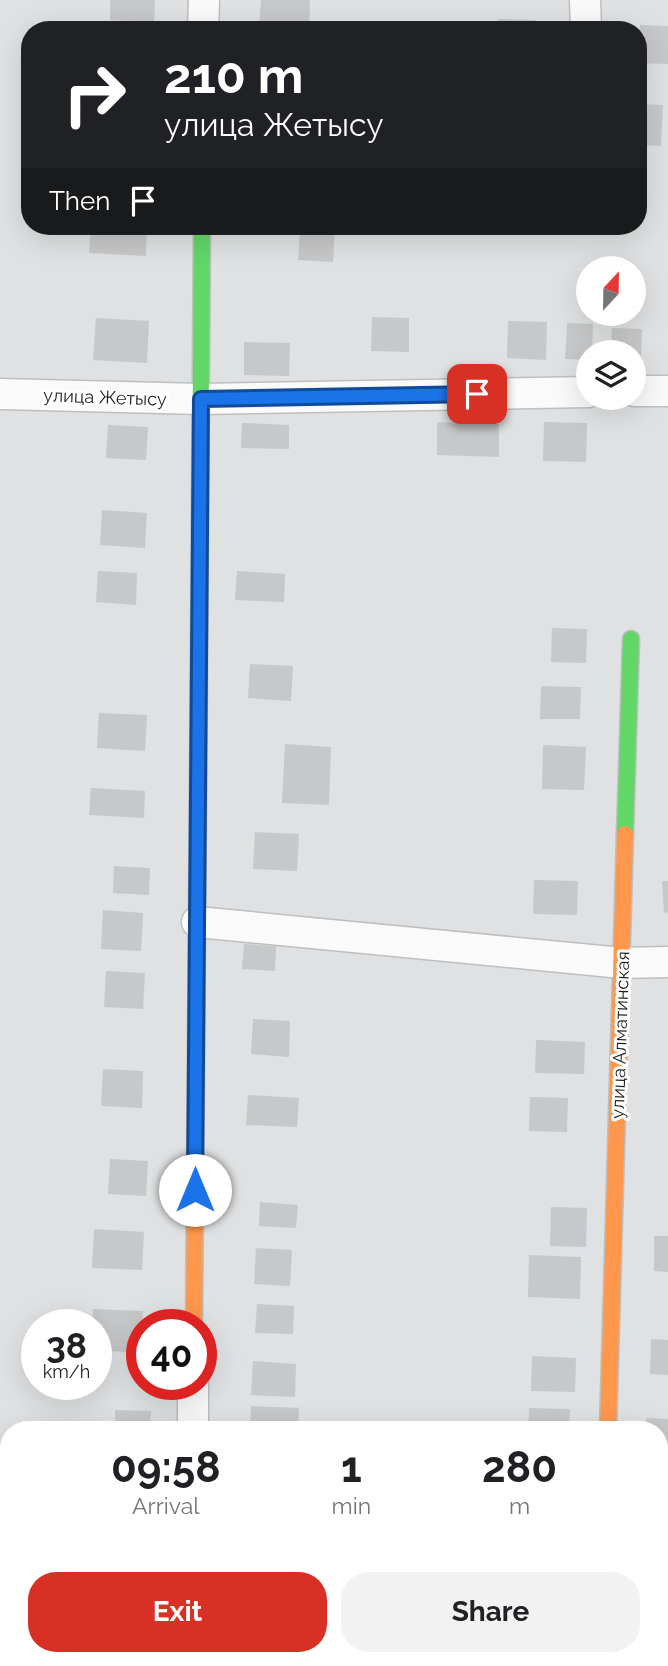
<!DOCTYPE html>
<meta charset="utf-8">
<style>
body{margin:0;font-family:Raleway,sans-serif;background:#f2f2f2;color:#202124;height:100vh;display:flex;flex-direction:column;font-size:26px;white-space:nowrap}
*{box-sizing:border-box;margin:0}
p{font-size:23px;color:#757577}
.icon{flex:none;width:38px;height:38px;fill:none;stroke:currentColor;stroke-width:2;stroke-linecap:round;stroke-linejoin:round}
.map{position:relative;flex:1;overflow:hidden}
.drawer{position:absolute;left:0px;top:1421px;width:668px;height:245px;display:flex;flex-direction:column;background:#fff;border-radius:28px 28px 0 0;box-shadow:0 7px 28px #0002}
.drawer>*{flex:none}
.top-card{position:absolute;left:21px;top:21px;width:626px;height:214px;border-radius:28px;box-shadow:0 7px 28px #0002;background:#202124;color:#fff;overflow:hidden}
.needle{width:46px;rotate:22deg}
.buttons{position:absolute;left:576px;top:256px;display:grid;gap:14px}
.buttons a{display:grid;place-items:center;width:70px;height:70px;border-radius:50%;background:#fff;box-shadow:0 7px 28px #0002;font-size:35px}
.speed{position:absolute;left:21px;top:1309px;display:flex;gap:14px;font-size:35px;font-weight:700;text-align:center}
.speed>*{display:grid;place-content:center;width:91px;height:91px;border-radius:50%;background:#fff;box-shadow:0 7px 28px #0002;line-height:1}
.speed small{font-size:18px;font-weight:400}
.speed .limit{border:10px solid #d22;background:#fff;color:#111}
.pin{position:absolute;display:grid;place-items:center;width:60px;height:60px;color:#fff;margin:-30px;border-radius:14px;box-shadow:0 4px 10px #0006}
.me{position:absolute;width:77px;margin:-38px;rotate:0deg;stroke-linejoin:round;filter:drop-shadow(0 0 5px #0008)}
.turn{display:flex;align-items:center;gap:24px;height:147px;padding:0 28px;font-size:32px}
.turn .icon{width:91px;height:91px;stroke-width:2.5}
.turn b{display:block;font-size:49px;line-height:60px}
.then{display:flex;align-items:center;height:66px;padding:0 28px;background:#0003;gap:14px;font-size:26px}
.eta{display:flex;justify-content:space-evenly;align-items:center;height:119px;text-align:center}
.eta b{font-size:42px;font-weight:700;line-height:49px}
.button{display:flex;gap:14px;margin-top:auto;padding:14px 28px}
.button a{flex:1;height:80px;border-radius:28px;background:#d93025;color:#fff;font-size:28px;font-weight:700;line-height:80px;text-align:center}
.button a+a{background:#f2f2f2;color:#202124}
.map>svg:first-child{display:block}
.building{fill:#c7c8c9}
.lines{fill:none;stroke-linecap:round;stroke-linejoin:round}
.street-casing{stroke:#bebfc0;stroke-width:33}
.fast-casing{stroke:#bebfc0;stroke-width:19}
.slow-casing{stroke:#bebfc0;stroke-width:19}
.jam-casing{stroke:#bebfc0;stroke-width:19}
.street{stroke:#fafafb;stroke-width:30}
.fast{stroke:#63d668;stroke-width:16}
.slow{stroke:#ff974d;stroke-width:16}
.jam{stroke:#b3261e;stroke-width:16}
.route-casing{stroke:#114b97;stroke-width:18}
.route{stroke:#1a73e8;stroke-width:12}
.labels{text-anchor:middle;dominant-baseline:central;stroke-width:6;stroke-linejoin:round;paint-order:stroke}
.street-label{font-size:18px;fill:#1e1e1f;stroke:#fff}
</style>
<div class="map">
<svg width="668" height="1666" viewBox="0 0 668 1666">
<rect width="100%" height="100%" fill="#dfe1e2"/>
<!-- building -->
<path class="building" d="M110,0h45l-1,22 -44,-2z
M261,0h49l-1,30 -50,-3z
M498,19l38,1v10h-38z
M640,25l28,1v38l-29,-1z
M639,104l24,1 -2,41 -22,-1z
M91,226h56l-1,30 -57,-3z
M300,226h35l-2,36 -35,-2z
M372,317l37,1v34l-38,-1z
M96,318l53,3 -2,42 -54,-3z
M508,321l39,1 -1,38 -39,-2z
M567,323l26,1 -1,28h-4v8l-23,-1z
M612,328l30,1 -1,33h-7v-10h-23z
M244,342l46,1 -1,33 -45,-1z
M437,422l62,2v33l-62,-2z
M544,422l43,1 -1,39 -43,-1z
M242,423l47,2v24l-48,-1z
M108,425l40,2 -2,33 -40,-2z
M102,510l45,3 -2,35 -45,-3z
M98,571l39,2 -1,32 -40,-3z
M237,571l48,3 -1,28 -49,-2z
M552,628l35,1 -1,34 -35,-1z
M250,664l43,2 -2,35 -43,-3z
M541,686l40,1 -1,32h-40z
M99,713l48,2 -2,36 -48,-3z
M285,744l46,3 -2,58 -47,-2z
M543,745l43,2 -2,43 -42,-1z
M91,788l54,3 -1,27 -55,-3z
M255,832l44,2 -2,37 -44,-2z
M114,866l36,2 -1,27 -36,-2z
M534,880l44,1 -1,34 -44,-1z
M662,881h6v31l-4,1z
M103,910l40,3 -2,38 -40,-2z
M244,944l32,2 -1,25 -33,-2z
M106,971l39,2 -2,36 -39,-2z
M253,1019l37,2 -1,36 -38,-3z
M536,1040l49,2 -1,32 -49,-1z
M103,1069l40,2 -1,37 -41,-2z
M248,1095l51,3 -2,29 -51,-2z
M530,1097l38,1 -1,34 -38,-1z
M110,1159l38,2 -2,35 -38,-2z
M260,1202l38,3 -2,23 -37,-2z
M551,1207l36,1 -1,39 -36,-1z
M94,1229l50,3 -2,38 -50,-2z
M654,1236h14v36l-14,-1z
M256,1248l36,2 -2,36 -36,-2z
M529,1255l52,2 -1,42 -52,-2z
M257,1304l37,2 -1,28 -38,-1z
M93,1309l50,2 -2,42 -45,-3v-25h-4z
M651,1339l17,1v35l-18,-1z
M532,1356l44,2 -1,34 -44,-1z
M253,1361l43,3 -1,33 -44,-2z
M251,1406l48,2 -1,22h-48z
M529,1408l41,1 -1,21h-41z
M115,1410l36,1 -1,19h-35z
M646,1418l22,1v40l-8,-1v-28h-14z
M660,1508h8v45l-8,-1z
M660,1582h8v35h-8z
M72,1657h22l-4,9z"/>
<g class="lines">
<!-- street casing -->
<g class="street-casing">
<path id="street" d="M585,0l1,30
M203,30l1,-30
M634,391h34
M0,394l201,5 387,-7
M197,922l425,41 46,-1
M193,1430v-46
M192,1657v9
M601,1666v-9"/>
</g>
<!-- fast casing -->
<g class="fast-casing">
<path id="fast" d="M198,789l4,-563
M625,834l6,-195"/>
</g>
<!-- slow casing -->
<g class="slow-casing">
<path id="slow" d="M194,1325l4,-536
M608,1430l17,-596"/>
</g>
<!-- jam casing -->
<g class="jam-casing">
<path id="jam" d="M0,1554l9,4
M230,1657l18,9"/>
</g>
<!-- street -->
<use href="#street" class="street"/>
<!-- fast -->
<use href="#fast" class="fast"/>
<!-- slow -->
<use href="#slow" class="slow"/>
<!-- jam -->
<use href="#jam" class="jam"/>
</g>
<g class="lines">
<!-- route casing -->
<g class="route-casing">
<path id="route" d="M195,1190l6,-791 276,-5"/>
</g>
<!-- route -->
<use href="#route" class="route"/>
</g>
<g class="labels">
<!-- street labels -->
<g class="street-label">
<text transform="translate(105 397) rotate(2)">улица Жетысу</text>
<text transform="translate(620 1035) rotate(-88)">улица Алматинская</text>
</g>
</g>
</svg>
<div class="buttons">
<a><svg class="needle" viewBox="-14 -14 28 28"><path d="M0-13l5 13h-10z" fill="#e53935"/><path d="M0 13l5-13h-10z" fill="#757577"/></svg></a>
<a><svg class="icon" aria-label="layers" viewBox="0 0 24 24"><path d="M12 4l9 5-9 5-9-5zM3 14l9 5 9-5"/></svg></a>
</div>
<div class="speed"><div>38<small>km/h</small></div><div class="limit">40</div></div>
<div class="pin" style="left:477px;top:394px;background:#d93025"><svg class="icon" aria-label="arrive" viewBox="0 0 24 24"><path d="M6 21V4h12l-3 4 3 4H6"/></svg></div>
<svg class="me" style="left:195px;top:1190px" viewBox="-20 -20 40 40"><circle r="19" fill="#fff"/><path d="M0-13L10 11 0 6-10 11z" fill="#1a73e8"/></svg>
<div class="top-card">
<div class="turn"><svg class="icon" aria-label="right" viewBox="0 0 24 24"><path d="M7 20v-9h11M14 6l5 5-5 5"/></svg><div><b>210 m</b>улица Жетысу</div></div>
<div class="then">Then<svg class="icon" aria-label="arrive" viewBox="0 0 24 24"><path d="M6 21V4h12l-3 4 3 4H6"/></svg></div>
</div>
<section class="drawer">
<div class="eta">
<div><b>09:58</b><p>Arrival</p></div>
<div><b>1</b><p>min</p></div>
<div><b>280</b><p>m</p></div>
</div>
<div class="button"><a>Exit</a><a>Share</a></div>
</section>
</div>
